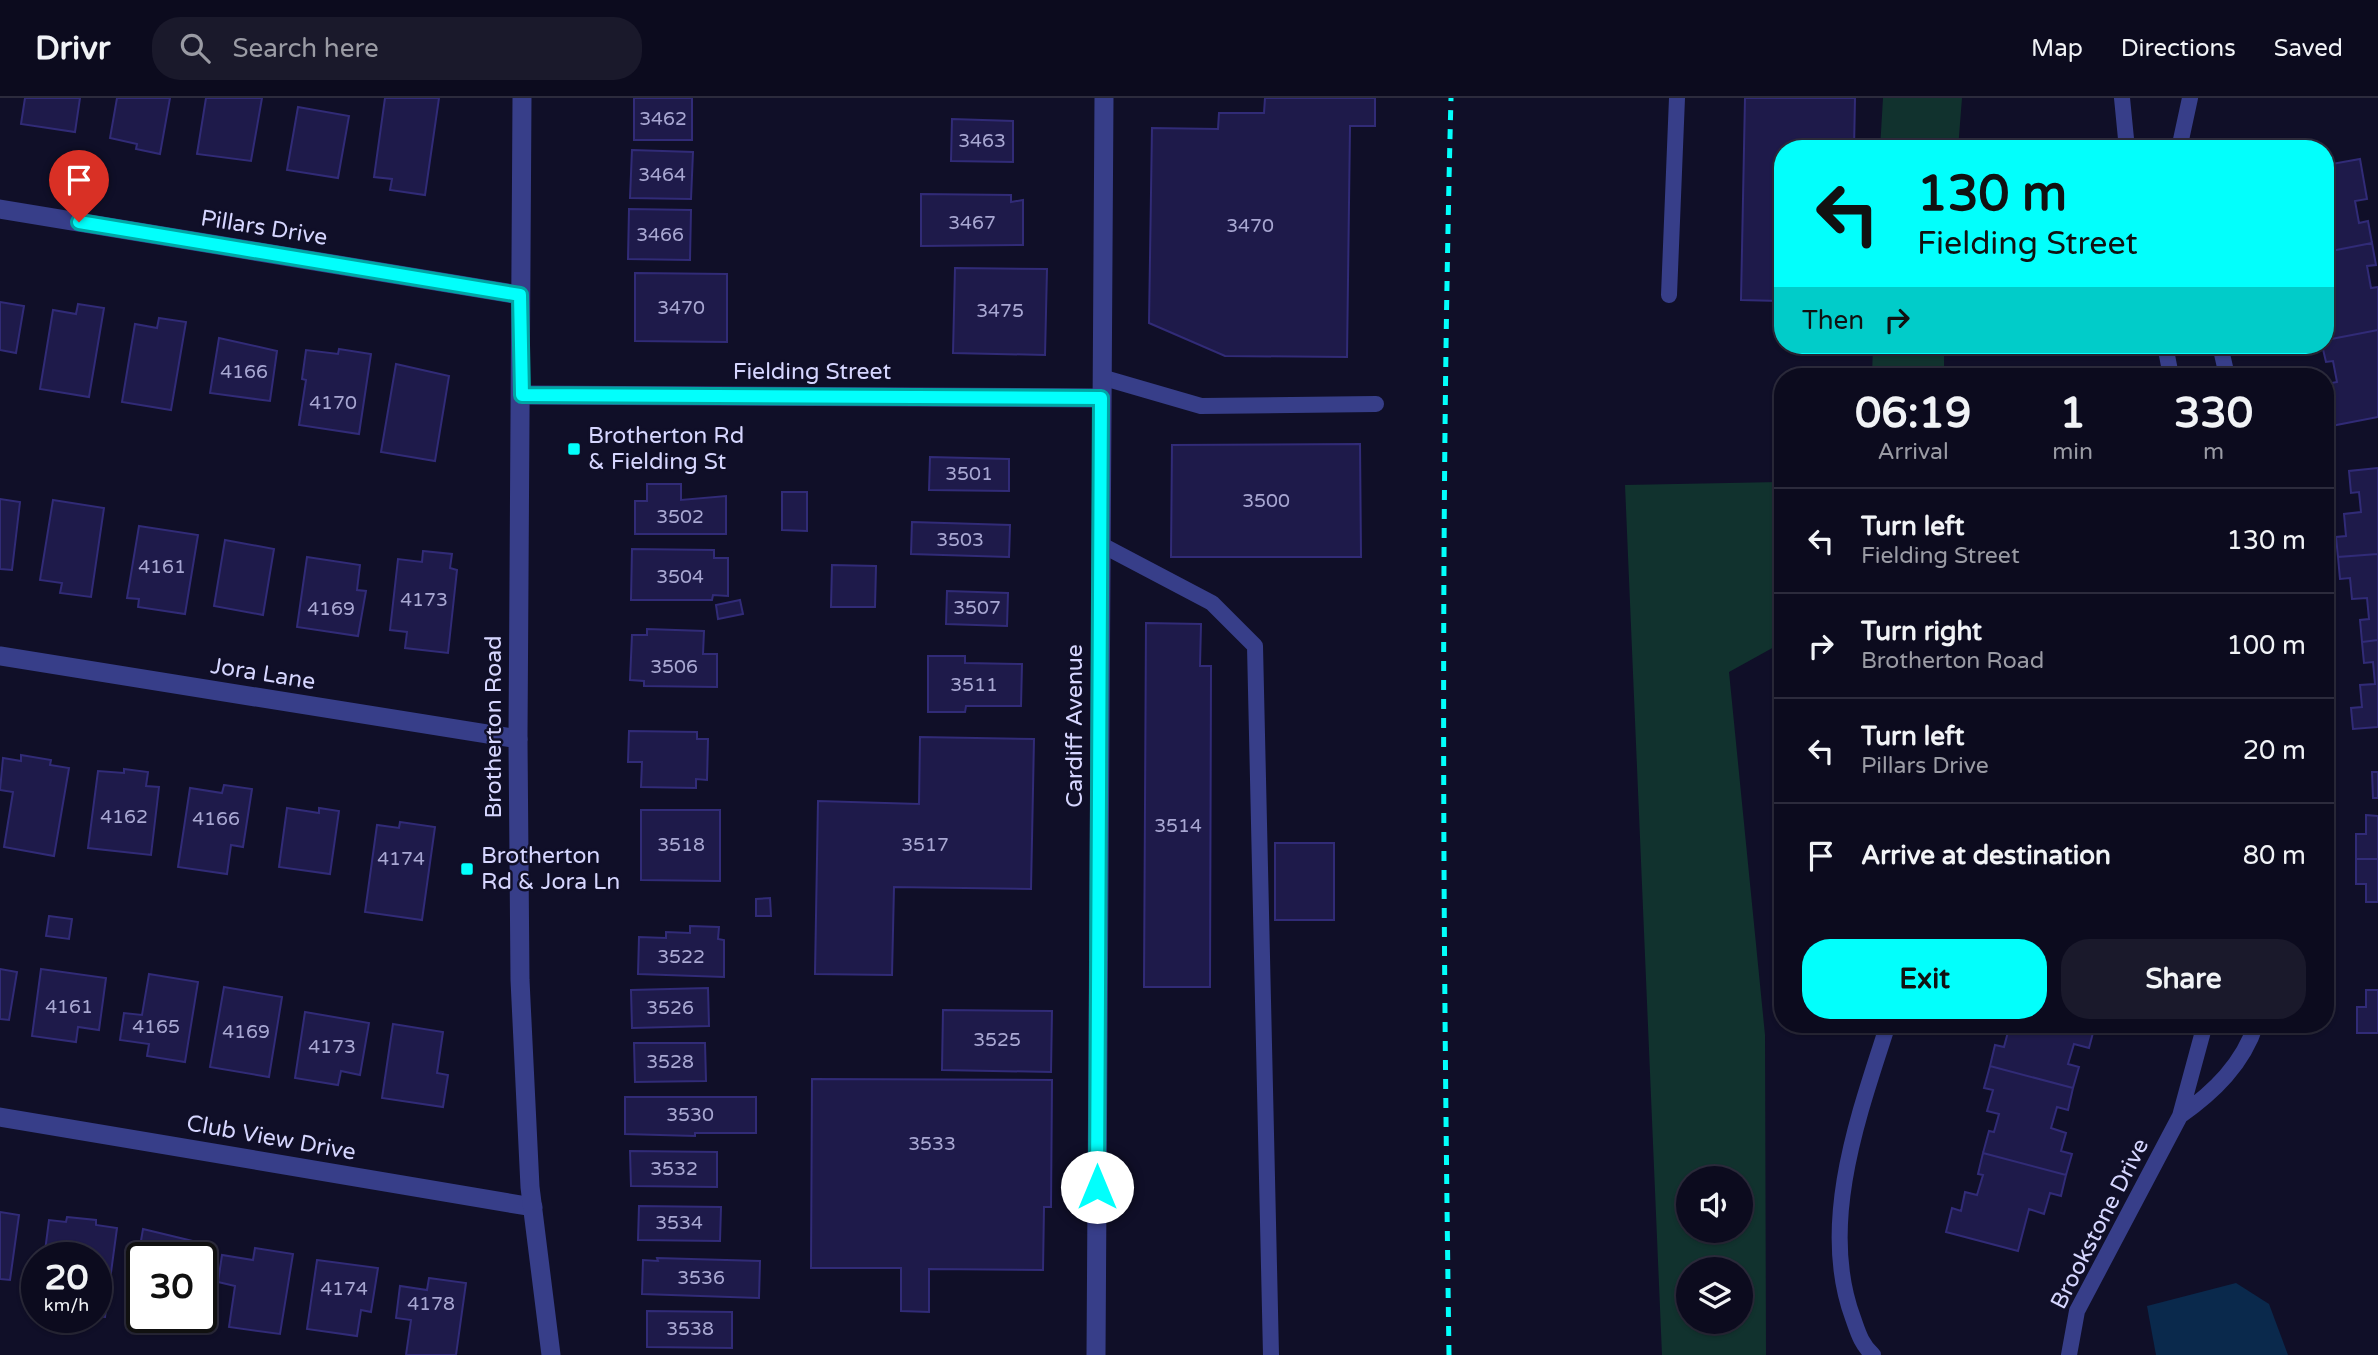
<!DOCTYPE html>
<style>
body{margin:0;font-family:"Varela Round",sans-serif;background:#1a192b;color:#f1f3f6;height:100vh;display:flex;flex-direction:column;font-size:26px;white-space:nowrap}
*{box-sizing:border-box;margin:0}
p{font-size:23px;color:#9a9ba4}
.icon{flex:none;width:38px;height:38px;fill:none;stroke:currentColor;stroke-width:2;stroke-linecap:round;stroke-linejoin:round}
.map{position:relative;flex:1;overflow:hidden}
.panel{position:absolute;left:1774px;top:270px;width:560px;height:665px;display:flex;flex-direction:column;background:#0c0b1e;border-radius:28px;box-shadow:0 2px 5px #0004,0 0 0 2px #2c2b3c}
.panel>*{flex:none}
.banner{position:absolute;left:1774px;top:42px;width:560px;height:214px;border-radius:28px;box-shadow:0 2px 5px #0004,0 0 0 2px #2c2b3c;background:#02fffc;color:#111;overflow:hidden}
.buttons{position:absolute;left:1676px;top:1068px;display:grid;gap:14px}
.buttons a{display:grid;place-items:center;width:77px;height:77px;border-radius:50%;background:#0c0b1e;box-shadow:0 2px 5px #0004,0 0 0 2px #2c2b3c;font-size:35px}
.speed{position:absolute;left:21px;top:1144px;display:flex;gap:14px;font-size:35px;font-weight:700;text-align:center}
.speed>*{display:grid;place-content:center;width:91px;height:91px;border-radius:50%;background:#0c0b1e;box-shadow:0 2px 5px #0004,0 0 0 2px #2c2b3c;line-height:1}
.speed small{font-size:18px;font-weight:400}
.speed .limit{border:4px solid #111;border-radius:10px;background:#fff;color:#111}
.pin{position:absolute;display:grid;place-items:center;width:60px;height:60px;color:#fff;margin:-72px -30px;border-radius:50% 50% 50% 0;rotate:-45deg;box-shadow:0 0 7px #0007}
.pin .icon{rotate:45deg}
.me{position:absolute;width:77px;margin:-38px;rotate:0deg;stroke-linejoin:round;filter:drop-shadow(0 0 5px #0008)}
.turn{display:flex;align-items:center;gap:24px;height:147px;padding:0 28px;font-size:32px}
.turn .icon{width:91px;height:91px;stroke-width:2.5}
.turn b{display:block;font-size:49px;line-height:60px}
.then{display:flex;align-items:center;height:66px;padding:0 28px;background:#0003;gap:14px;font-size:26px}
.eta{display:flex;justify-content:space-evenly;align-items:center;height:119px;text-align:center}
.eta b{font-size:42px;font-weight:700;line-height:49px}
.button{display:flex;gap:14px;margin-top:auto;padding:14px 28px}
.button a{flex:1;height:80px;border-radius:28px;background:#02fffc;color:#111;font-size:28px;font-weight:700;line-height:80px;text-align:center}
.button a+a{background:#1a192b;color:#f1f3f6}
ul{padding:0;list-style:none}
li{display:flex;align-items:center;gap:21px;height:105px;padding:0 28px;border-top:2px solid #2c2b3c}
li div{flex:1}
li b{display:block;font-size:26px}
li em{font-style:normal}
header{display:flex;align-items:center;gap:42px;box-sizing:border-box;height:98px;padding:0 35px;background:#0c0b1e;border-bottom:2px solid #2c2b3c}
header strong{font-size:33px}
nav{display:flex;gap:38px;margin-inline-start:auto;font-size:24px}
.search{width:490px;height:63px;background:#1a192b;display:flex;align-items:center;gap:18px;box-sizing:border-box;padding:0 24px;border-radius:28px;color:#9a9ba4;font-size:26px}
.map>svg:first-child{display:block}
.green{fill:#11322e;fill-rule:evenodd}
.water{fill:#0a294c}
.building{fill:#1e1a4a;stroke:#312b77;stroke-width:2}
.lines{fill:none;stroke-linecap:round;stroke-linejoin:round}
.service{stroke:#373e89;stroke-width:16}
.minor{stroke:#373e89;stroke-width:19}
.tertiary{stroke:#373e89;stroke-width:19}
.rail{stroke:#02fffc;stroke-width:5;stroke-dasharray:10 9;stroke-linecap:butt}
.route-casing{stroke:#01a6a4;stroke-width:18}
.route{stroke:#02fffc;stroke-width:12}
.poi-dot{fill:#02fffc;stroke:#100f28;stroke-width:2.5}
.labels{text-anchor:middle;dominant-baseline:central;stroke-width:5;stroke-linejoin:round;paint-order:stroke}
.number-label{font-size:19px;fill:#a8a7d2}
.street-label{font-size:23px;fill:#d6d6ff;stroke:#100f28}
.poi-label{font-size:23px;fill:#d6d6ff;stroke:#100f28;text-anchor:start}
</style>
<header>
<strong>Drivr</strong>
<div class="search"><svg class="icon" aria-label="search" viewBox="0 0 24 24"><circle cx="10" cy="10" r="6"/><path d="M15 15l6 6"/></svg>Search here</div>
<nav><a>Map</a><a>Directions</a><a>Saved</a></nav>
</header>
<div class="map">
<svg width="2378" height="1257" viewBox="0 0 2378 1257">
<rect width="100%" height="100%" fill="#100f28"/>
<!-- green -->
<path class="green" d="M1883,0h79l-4,51h-78z
M1873,247h71v31h-72z
M1783,384v160l-54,30 36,363 1,320h-104l-37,-870zM1689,1080h52v52h-52zM1689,1171h52v52h-52z"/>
<!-- water -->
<path class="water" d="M2236,1185l33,21 19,51h-132l-9,-49z"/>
<!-- building -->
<path class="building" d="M25,0h55l-5,34 -54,-8z
M117,0h53l-10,56 -24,-5 1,-5 -27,-6z
M206,0h56l-11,63 -54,-7z
M385,0h54l-14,97 -35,-5 2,-11 -18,-2z
M634,0h58v42h-58z
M1265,0h110v28h-25l-3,231 -122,-1 -76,-33 3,-195 66,1 1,-16h45z
M1745,0h110l-1,51h-71v152l-42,-1z
M298,9l51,9 -11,62 -51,-8z
M952,21l61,2v41l-62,-1z
M632,52l61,2 -2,47 -61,-1z
M2360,61l7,40 -12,2 4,22 9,-2 4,22 -46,9v-87z
M921,96l90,1v7l12,-2v45l-102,1z
M629,111l62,1 -1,50 -62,-1z
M2372,145l4,22 -9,1 4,22 7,-1v43l-52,10v-88z
M955,170l92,1 -2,86 -92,-2z
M635,175l92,1v68l-92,-1z
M0,204l24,4 -8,47 -16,-3z
M78,206l26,4 -15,89 -49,-8 13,-79 23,4z
M159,220l27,4 -15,88 -49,-8 13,-78 22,4z
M2378,232v87l-52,10v-43l11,-2 -4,-21 -7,1 -4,-17h4v-5z
M219,240l58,13 -7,50 -60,-8z
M339,251l32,5 -12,80 -60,-9 7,-45 -4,-1 4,-29 32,4z
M396,266l53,12 -14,85 -54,-9z
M1360,346l1,113h-190l1,-112z
M930,359l79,2v32l-80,-1z
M2378,370v86l-40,3 -2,-20 10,-1 -2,-22 17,-2 -2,-20 -8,1 -2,-22z
M647,386h34v16l45,-4v38h-91v-33h12z
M782,394h25v39l-25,-1z
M0,401l20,3 -8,68 -12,-1z
M53,402l51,8 -13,89 -31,-4 2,-10 -22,-3z
M912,424l98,3 -1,32 -98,-3z
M139,428l59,9 -13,79 -47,-7 1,-8 -12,-1z
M225,442l49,9 -11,66 -49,-9z
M632,451l82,1v8h14v38l-15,-1 -1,5h-81z
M423,453l29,3 -2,14 7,2 -9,83 -43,-5 2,-16 -17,-2 8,-71 24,3z
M2378,456v86l-16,2 -2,-22 9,-1 -2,-21 -15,1 -2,-21 -10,1 -2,-22z
M307,459l53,8 -3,25 9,1 -8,45 -61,-9z
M832,467l44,1 -1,41h-44z
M947,493l61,2 -1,33 -61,-2z
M740,502l3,14 -25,5 -2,-14z
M1146,525l55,1 -1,42h11l-1,321h-66z
M647,531l57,2 -1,23h14v33l-73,-1v-5l-14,-1 2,-45h15z
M2378,542v87l-25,2 -2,-21 11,-1 -2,-22 15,-1 -2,-22 -9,1 -2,-21z
M928,558h37v7l57,1 -1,42h-55l-1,6h-37z
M629,633l68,1v7h11l-1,41 -11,-1v9l-55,-1 1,-25h-14z
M920,639l114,2 -3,150 -137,-2 -2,88 -77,-1 3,-173 101,3z
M21,657l30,5 -1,5 19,3 -15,88 -50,-9 9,-55 -13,-2 3,-32 18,3z
M124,671l24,3 -2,14 13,1 -8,68 -63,-7 10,-77 26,2z
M2372,674h6v26h-5z
M224,687l28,4 -9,58 -12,-2 -4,29 -49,-7 12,-79 32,5z
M287,710l32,5v-5l20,3 -9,63 -51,-7z
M641,712h79v71l-79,-1z
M2366,717l12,1v43h-22v-25h10z
M400,724l35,5 -13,93 -57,-8 12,-87 22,3z
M1275,745h59v77h-59z
M2356,761h22v43h-12v-18h-10z
M770,800l1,18h-15v-17z
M49,818l23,3 -3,20 -23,-3z
M690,828l29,1 -1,12 6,1v37l-86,-3 1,-37 27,1v-6l24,1z
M0,871l17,3 -8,48 -9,-1z
M41,871l65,9 -7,52 -21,-3 -2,15 -44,-6z
M149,876l49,8 -13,80 -38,-6 2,-12 -29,-4 4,-27 18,2z
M224,889l58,10 -13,80 -59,-10z
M708,890l1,38 -77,2 -1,-38z
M2366,892h12v43h-21v-26h9z
M943,912l109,1 -1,61 -109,-2z
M305,914l64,11 -9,52 -19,-4 -3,14 -43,-7z
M393,926l50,8 -6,41 11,2 -5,32 -61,-9z
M2023,926h85l-2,9 -12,-4 -5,19 -15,-4 -6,20 11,3 -6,21 -83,-22 5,-21 9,2 5,-19 12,3z
M634,945h71l1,38 -71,1z
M1990,968l83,22 -5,22 -11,-3 -6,21 15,5 -5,18 11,3 -6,21 -83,-22 6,-22 5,1 5,-18 -12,-3 6,-21 -9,-2z
M812,981l240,1 -1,127h-7l-1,63 -114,-1v43l-28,-1v-43h-90z
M625,999h131v36h-61v3l-70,-2z
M630,1053l87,1v35l-86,-1z
M1983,1055l83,22 -5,21 -11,-3 -6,21 -15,-5 -11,42 -72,-19 6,-24 9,3 4,-19 12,3 6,-20 -5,-1z
M639,1108l82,1 -1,34 -82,-1z
M0,1114l19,3 -9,65 -10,-1z
M67,1119l29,3v5l21,3 -12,89 -9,-1v-58h-37v-6l-14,-1 4,-31 17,2z
M143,1131l54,13 -3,16h-52v60h42l-1,8 -55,-9z
M255,1150l38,6 -13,80 -51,-7 6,-41 -17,-4 4,-27 31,5z
M657,1160l103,3 -1,37 -117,-4 1,-34 15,1z
M317,1162l61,8 -7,44 -10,-2 -4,26 -50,-7z
M429,1180l37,5 -10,72h-50l5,-35 -15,-2 4,-32 27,4z
M647,1213l85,1v36l-85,-1z"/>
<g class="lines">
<!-- service -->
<path class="service" d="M2122,0l5,51
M2179,51l11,-51
M1669,197l8,-197
M2165,247l6,31
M2220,247l7,31
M1101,279l100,29 175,-2
M1100,446l112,59 43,43 16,709
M2180,1018c34,-24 63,-52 76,-92
M1873,1257c-12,-11 -15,-23 -20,-37 -35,-94 6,-204 35,-294
M2069,1257l8,-44 103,-195 25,-92"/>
<!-- minor -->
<path class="minor" d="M0,111l520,86
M522,297l579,3
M0,558l518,83
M0,1019l533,90
M1096,1257l8,-1257"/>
<!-- tertiary -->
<path class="tertiary" d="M522,0l-4,641 2,241 10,207 21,168"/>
<!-- rail -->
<path class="rail" d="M1449,1257c-6,-419 -9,-838 2,-1257"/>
</g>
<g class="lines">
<!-- route casing -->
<g class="route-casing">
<path id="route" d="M79,124l441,73 2,100 579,3 -4,789"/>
</g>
<!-- route -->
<use href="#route" class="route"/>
</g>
<!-- markers -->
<g class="poi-dot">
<rect x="567" y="344" width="14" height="14" rx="3.5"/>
<rect x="460" y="764" width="14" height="14" rx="3.5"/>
</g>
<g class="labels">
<!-- number labels -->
<g class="number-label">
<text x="663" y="21">3462</text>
<text x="982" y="43">3463</text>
<text x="662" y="77">3464</text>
<text x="972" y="125">3467</text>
<text x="1250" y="128">3470</text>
<text x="660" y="137">3466</text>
<text x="681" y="210">3470</text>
<text x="1000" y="213">3475</text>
<text x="244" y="274">4166</text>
<text x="333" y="305">4170</text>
<text x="969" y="376">3501</text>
<text x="1266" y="403">3500</text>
<text x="680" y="419">3502</text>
<text x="960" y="442">3503</text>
<text x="162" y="469">4161</text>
<text x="680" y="479">3504</text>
<text x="424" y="502">4173</text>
<text x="977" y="510">3507</text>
<text x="331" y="511">4169</text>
<text x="674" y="569">3506</text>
<text x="974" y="587">3511</text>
<text x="124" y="719">4162</text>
<text x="216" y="721">4166</text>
<text x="1178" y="728">3514</text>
<text x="681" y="747">3518</text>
<text x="925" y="747">3517</text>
<text x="401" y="761">4174</text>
<text x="681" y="859">3522</text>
<text x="69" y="909">4161</text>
<text x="670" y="910">3526</text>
<text x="156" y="929">4165</text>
<text x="246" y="934">4169</text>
<text x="997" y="942">3525</text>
<text x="332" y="949">4173</text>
<text x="670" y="964">3528</text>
<text x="690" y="1017">3530</text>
<text x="932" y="1046">3533</text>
<text x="674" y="1071">3532</text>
<text x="679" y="1125">3534</text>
<text x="701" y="1180">3536</text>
<text x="344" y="1191">4174</text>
<text x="431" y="1206">4178</text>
<text x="690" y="1231">3538</text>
</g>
<!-- street labels -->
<g class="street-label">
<text transform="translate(264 130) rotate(9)">Pillars Drive</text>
<text x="812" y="274">Fielding Street</text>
<text transform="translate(263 576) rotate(9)">Jora Lane</text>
<text transform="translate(1075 628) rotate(-90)">Cardiff Avenue</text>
<text transform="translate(494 629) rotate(-90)">Brotherton Road</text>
<text transform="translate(271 1040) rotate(10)">Club View Drive</text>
<text transform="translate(2100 1126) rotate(-63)">Brookstone Drive</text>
</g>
<!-- poi labels -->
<g class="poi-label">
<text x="588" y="338">Brotherton Rd<tspan x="588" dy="26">&amp; Fielding St</tspan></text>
<text x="481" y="758">Brotherton<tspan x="481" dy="26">Rd &amp; Jora Ln</tspan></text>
</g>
</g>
</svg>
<div class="buttons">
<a><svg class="icon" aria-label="sound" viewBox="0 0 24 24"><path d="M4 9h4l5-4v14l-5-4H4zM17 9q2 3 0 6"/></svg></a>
<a><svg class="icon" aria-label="layers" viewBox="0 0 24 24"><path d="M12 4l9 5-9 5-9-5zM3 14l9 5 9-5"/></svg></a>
</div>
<div class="speed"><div>20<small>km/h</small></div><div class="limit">30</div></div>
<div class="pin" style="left:79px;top:124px;background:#d93025"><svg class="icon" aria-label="arrive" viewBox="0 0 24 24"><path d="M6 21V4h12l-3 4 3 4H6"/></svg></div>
<svg class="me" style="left:1097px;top:1089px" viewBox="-20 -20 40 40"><circle r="19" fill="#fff"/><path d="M0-13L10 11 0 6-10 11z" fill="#02fffc"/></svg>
<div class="banner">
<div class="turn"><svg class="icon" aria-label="left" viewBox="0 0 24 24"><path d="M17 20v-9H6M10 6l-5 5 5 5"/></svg><div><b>130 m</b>Fielding Street</div></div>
<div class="then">Then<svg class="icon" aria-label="right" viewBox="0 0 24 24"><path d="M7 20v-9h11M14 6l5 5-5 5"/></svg></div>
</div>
<section class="panel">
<div class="eta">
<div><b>06:19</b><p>Arrival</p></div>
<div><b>1</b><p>min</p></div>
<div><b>330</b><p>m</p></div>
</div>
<ul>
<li><svg class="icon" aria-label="left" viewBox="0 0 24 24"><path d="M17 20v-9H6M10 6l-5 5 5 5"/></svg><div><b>Turn left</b><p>Fielding Street</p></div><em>130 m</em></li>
<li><svg class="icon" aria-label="right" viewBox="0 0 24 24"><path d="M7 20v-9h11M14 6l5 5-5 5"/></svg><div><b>Turn right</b><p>Brotherton Road</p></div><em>100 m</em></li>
<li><svg class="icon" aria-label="left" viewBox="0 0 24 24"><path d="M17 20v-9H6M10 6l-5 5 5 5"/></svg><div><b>Turn left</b><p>Pillars Drive</p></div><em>20 m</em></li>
<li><svg class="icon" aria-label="arrive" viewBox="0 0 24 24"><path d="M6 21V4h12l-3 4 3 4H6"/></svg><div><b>Arrive at destination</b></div><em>80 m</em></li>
</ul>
<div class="button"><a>Exit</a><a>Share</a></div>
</section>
</div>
